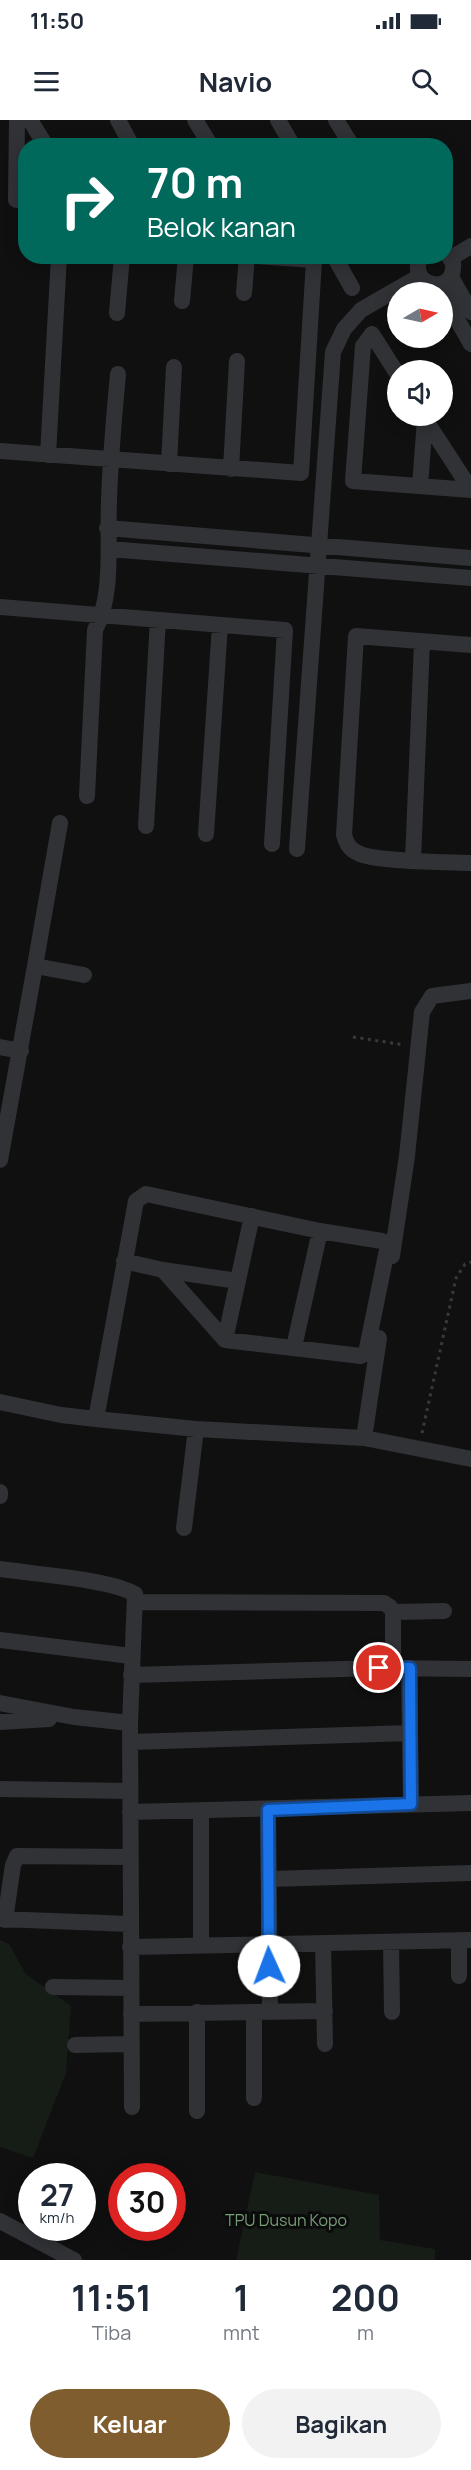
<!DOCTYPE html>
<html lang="id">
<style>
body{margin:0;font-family:Manrope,sans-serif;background:#f2f2f3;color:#1f2937;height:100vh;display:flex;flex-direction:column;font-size:22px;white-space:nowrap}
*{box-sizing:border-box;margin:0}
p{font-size:20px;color:#747a83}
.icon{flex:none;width:33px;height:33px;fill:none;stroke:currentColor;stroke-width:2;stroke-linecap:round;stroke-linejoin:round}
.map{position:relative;height:2140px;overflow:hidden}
.side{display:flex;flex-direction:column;background:#fff;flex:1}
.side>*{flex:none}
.hud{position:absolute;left:18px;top:18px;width:435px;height:126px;border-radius:24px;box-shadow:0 3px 15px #0003;background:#00695c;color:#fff;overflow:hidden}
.needle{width:39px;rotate:81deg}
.fabs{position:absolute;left:387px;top:162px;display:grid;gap:12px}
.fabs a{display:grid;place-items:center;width:66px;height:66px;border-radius:50%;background:#fff;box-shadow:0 3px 15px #0003;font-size:30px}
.speed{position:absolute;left:18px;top:2043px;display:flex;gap:12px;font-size:30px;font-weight:700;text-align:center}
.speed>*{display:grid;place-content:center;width:78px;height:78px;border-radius:50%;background:#fff;box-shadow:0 3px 15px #0003;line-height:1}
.speed small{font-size:15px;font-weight:400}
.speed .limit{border:9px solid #d22;background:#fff;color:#111}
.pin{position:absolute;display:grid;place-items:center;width:51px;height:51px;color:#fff;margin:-26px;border:3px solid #fff;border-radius:50%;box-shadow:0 2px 6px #0007}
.me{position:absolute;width:66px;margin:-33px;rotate:358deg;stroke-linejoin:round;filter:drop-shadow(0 0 4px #0008)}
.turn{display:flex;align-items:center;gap:21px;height:126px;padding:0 30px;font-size:27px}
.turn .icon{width:78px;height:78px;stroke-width:2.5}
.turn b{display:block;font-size:42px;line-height:51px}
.eta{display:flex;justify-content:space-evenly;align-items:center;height:102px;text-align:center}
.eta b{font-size:36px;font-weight:700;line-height:42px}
.button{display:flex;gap:12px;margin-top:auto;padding:12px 30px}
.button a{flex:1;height:69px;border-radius:36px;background:#805d2e;color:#fff;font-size:24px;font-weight:700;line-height:69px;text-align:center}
.button a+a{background:#f2f2f3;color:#1f2937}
.status{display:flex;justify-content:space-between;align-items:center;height:42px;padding:0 30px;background:#fff;direction:ltr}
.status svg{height:16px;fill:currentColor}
header{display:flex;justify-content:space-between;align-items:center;height:78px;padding:0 30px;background:#fff;font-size:27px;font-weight:700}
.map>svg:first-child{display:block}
.green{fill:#161c16}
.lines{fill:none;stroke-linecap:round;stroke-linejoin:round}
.path{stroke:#36393d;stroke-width:3;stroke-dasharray:3 4.5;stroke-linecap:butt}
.minor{stroke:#303236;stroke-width:16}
.route-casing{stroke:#114b97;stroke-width:15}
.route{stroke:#1a73e8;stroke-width:10}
.labels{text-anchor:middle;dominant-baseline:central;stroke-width:6;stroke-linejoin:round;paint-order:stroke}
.park-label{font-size:16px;fill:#779e76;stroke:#0b0b0c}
</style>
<div class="status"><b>11:50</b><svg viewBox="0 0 49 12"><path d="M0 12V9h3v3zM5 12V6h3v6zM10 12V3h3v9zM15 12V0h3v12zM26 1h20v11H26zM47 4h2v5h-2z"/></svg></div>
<header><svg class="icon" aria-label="menu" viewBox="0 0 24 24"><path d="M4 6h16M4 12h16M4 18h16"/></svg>Navio<svg class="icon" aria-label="search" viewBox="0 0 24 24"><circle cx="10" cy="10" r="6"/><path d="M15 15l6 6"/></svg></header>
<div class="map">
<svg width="471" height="2140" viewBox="0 0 471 2140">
<rect width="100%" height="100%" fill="#101011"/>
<!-- green -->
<path class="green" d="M0,1820l9,4 17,30 45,32 -5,67 -33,85 -33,-11z
M255,2052l124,23 1,45 55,9v11h-199z"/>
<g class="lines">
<!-- path -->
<path class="path" d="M353,917l52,8
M422,1313l34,-155 9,-14 6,-2"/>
<!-- minor -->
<path class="minor" d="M30,0l16,26
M118,0l14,26
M195,0l16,26
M278,0l15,26
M336,0l16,26
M16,80l1,-80
M334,136l18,32
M421,136c-16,30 35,42 32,7l-7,-11
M451,138l20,-12
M451,157l20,35
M244,173l3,-37
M442,173l29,51
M182,181l4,-45
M117,193l5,-57
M398,255l-26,-41 -9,12 -10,135 118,9
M423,296l48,74
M0,331l301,22 13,-213 -58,-4
M48,335l11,-199
M169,344l5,-97
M231,349l6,-108
M420,366l5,-67
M107,408l364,30
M109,429l362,29
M0,487l285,23 -13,214
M471,525l-115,-9 -12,199c3,9 5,14 14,18 16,9 90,9 113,10
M87,676l8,-166c19,-35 12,-88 14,-127 1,-43 5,-86 9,-129
M146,706l12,-206
M206,714l14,-209
M297,729l36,-497 11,-23 17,-19 59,-34
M413,740l9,-218
M35,846l25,-143
M0,927l21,4
M0,1040l35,-194 49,9
M392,1136l15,-100 15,-144 10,-16 39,-5
M163,1150l75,11
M225,1220l27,-124
M294,1227l26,-116
M0,1282l61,13 35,4 100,10 168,9 107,21
M96,1299l40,-218 10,-7 174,37 62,10 6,4 -22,108 -5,3 -136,-16 -62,-70 -39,-9
M364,1318l15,-100
M0,1372v4
M184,1408l12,-99
M0,1449c32,5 110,10 135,25l-5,129 2,384
M135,1482l249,1 6,4 3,5v56
M393,1492l51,-1
M0,1520l131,16
M409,1548l2,136
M131,1555l248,-7 92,1
M0,1583l74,14 56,6
M0,1602l49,-3
M131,1622l279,-9
M0,1669l130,2
M268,1690l2,201
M201,1691v134
M130,1692l341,-9
M269,1759l202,-6
M0,1799l130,5
M5,1800l8,-55 4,-9 113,1
M391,1822l1,70
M323,1824l2,100
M130,1827l341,-7
M459,1856v-36
M53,1867l78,1
M254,1892v86
M131,1894l194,-3
M75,1925l56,-1
M197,1991v-99
M0,2101l74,39"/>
</g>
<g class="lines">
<!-- route casing -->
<g class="route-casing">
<path id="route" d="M269,1846l-1,-156 143,-6 -1,-136h-31"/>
</g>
<!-- route -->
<use href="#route" class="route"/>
</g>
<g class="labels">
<!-- park labels -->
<g class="park-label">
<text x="286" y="2100">TPU Dusun Kopo</text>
</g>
</g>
</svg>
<div class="fabs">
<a><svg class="needle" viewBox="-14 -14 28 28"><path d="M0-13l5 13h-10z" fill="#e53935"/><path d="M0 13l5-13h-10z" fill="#747a83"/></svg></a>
<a><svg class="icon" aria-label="sound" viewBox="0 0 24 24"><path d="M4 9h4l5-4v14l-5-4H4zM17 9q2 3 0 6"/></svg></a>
</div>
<div class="speed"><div>27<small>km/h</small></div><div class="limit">30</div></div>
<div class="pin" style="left:379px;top:1548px;background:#d93025"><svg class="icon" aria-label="arrive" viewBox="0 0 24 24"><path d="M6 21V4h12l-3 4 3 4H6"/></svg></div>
<svg class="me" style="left:269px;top:1846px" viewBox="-20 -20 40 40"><circle r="19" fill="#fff"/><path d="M0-13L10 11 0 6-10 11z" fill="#1a73e8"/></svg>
<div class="hud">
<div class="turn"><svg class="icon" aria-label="right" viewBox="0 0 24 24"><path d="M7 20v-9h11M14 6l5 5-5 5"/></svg><div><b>70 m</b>Belok kanan</div></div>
</div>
</div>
<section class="side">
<div class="eta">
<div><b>11:51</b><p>Tiba</p></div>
<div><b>1</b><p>mnt</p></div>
<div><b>200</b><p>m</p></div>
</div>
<div class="button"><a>Keluar</a><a>Bagikan</a></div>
</section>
